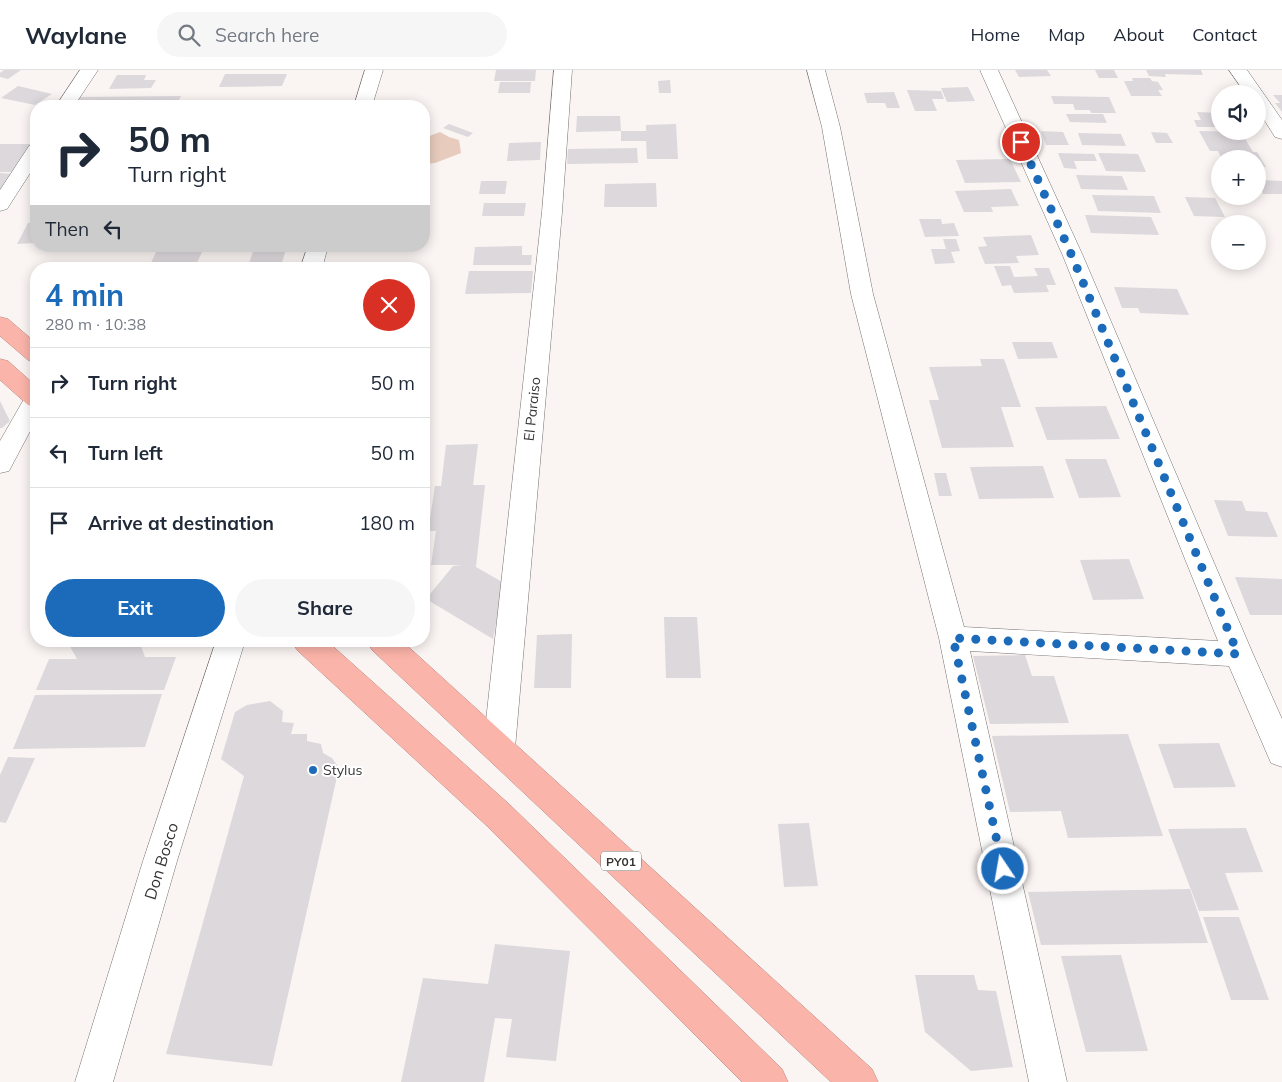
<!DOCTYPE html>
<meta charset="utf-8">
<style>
body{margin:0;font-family:Mulish,sans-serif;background:#f6f6f7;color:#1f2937;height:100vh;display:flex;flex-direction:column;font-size:19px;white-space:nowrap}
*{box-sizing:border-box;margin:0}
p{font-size:16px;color:#747a83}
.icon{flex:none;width:28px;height:28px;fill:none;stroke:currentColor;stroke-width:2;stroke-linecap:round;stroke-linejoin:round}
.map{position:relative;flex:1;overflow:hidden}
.sheet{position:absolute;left:30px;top:192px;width:400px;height:385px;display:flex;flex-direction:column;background:#fff;border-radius:20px;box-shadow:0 2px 12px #0003}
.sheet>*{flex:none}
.banner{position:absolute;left:30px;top:30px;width:400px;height:152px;border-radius:20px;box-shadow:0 2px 12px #0003;background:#fff;color:#1f2937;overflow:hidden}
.controls{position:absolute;left:1211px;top:15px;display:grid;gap:10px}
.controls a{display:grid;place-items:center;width:55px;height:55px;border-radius:50%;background:#fff;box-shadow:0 2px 12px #0003;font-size:25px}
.pin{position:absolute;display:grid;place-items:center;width:42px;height:42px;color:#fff;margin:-21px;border:2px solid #fff;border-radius:50%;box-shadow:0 1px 5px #0007}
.me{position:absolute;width:55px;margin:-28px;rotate:348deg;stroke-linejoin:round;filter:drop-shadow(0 0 4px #0008)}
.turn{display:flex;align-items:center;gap:18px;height:105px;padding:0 15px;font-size:22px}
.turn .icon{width:65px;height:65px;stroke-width:2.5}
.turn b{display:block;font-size:35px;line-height:42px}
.then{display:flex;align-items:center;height:48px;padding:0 15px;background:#0003;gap:10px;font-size:19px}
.round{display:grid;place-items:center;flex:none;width:52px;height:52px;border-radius:26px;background:#f6f6f7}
.overview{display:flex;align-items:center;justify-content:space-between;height:85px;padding:0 15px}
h1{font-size:30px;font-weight:700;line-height:38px;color:#1b6bba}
.cta{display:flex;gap:10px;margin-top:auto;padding:10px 15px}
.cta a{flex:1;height:58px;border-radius:30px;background:#1b6bba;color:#fff;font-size:20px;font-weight:700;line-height:58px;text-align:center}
.cta a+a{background:#f6f6f7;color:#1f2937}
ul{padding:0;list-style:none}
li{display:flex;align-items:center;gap:15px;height:70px;padding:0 15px;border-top:1px solid #e0e1e3}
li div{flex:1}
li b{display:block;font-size:19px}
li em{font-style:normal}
header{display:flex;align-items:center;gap:30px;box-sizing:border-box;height:70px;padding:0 25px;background:#fff;border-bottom:1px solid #e0e1e3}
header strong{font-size:24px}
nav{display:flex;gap:28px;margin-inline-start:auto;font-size:18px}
.search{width:350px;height:45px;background:#f6f6f7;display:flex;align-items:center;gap:12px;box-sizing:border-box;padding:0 18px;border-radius:28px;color:#747a83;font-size:19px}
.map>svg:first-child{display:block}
.green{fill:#e7cbbd}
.building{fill:#ddd8dc}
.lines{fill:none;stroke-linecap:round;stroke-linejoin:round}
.minor-casing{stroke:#76716f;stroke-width:1}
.highway-casing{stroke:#b68880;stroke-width:1}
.minor{fill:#fff;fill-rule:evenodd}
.highway{fill:#fbb4a9;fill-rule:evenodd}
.route{stroke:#1b6bba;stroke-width:9;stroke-dasharray:0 16.2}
.poi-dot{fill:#1b6bba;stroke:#fff;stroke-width:2}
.labels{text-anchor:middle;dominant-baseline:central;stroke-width:4;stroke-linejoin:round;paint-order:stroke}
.shield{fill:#fff;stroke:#737271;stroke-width:1}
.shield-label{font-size:12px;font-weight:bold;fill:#373534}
.street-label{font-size:14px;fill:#373534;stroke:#fff}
.poi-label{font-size:14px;fill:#373534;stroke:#fff;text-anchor:start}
.near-street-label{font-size:16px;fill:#373534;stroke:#fff}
</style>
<header>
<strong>Waylane</strong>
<div class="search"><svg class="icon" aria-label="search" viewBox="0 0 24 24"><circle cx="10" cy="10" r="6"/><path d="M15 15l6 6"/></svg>Search here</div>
<nav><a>Home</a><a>Map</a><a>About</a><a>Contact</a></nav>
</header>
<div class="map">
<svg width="1282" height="1012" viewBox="0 0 1282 1012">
<rect width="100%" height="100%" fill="#faf4f2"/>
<!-- green -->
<path class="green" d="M440,62l9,5 10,3 2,13 -26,10 -11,1v-26z"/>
<!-- building -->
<path class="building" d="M4,0h17l-13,9 -8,-2v-4z
M496,0h40l-1,11h-41z
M1015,0h32l4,6 -32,1z
M1095,0h19l4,8h-19z
M1146,0h55l2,5 -38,-1 1,3 -17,-1z
M225,4h62l-5,12 -63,1z
M117,5h29l-2,5h12l-5,8 -42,1z
M1132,8h18l2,3 6,1 5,8h-5l4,6h-31l-7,-15h9z
M670,10l1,13h-12l-1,-12z
M500,12h31l-1,11h-32z
M18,16l34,8 -17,11 -34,-7z
M968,17l7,14 -28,1 -6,-14z
M907,20l34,1 3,8h-12l5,12h-22z
M894,22l6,16h-13l-2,-5h-18l-3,-10z
M1273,25h9v17l-7,-9h5z
M181,26l-5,10h-104l5,-9z
M1051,26l58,1 7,16h-25l-1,-3h-15l-2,-6h-19z
M1197,42l23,1v14h-23l-3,-7h7z
M1066,44h37l4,9 -37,-1z
M577,46h43l1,15 -45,1z
M449,54l24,9 -5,4 -25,-9z
M676,54l2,35h-31l-1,-18h-25v-10h25v-6z
M1041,61l22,1 6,13h-23z
M1199,61l42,1 12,20h4l9,15h-8v-8h-36l-4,-8h-8z
M1151,62l16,1 6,10h-17z
M1078,63l43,1 5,12 -44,-1z
M541,72l-1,18 -33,1 2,-18z
M0,74h30l-18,28h-12z
M637,78l1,15 -71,1 1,-15z
M1058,83l36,1 3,7h-23l3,8 -13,-1z
M1098,83l40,1 8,18 -40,-1z
M1010,89l11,23 -56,1 -9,-23z
M0,103l15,1 -15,20z
M1076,105l46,1 6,14 -47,-1z
M1258,110l24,1v13h-19z
M481,111h26l-2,13h-26z
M656,113l1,24h-53l1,-23z
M1011,119l8,17 -28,1 2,5h-29l-9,-21z
M1092,125l62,1 7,17 -63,-2z
M1185,127l30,1 10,19 -31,-1z
M484,133h42l-2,13h-42z
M1085,145l66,2 8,18 -68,-2z
M919,149h22l1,5 12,-1 5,13 -34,1z
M36,152v21l-19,1 11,-21z
M1031,165l8,20 -23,1 3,7 -34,1 -7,-17 9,-1 -4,-9z
M943,169h13l4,12 -9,1 4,11 -20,1 -4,-15h15z
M255,176h32l-7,23h-33z
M522,176v9h10l-1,10h-58l2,-18z
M158,178h46l-10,21h-46z
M994,196h16l4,11 24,-1 -4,-8h15l7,17h-10l3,7 -35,1 -3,-8 -9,1z
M469,201h64l-2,22 -66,1z
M1114,217l63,2 12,26 -49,-2 -2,-5h-16z
M1012,272h40l6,16 -40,1z
M980,289h24l17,48h-20l13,40 -72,1 -13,-48h10l-10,-33 53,-1z
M0,331l10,20 -8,7h-2z
M1106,336l14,33 -73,1 -12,-33z
M478,374l-5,41h12l-9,82 28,16 -11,56 -67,-40 27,-33 9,-1h-31l5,-34h-8l7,-45h6l5,-41z
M1065,389h41l15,38 -42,1z
M1043,396l11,32 -75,1 -9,-32z
M934,403h12l6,23h-13z
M1214,430l28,1 4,10 21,1 11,25 -50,-1z
M1129,489l15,40 -51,1 -13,-40z
M1235,507l47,2v36h-32z
M664,547h33l4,61h-35z
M572,564l-1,54h-37l3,-53z
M67,571h80l-6,5 4,11h31l-12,33h-128l13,-31h28z
M1025,585l7,21h22l15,47 -79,1 -17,-68z
M162,624l-17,53 -132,2 22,-54z
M270,631l13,10 -1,11 12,1 -3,11h16v7l14,3 2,9 9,5 7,10 -67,298 -106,-12 78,-278 -23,-17 14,-47 12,-7z
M1128,664l35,102 -95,2 -7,-27 -51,1 -18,-76z
M1219,673l17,44 -62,1 -16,-44z
M8,687l27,1 -29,65 -6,-1v-47z
M809,753l9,63 -34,1 -6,-63z
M1246,758l17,44 -38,1 14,37 -40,1 -31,-82z
M1190,819l18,54 -167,2 -13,-53z
M1203,847h36l30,83h-38z
M495,874l75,7 -14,110 -50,-4 6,-38 -17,-1 -11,64h-83l22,-104 65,6z
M1121,885l27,96 -62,1 -25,-96z
M915,905h59l4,15 18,1 17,76 -42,4 -46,-39z"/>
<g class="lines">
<!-- minor casing -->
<g class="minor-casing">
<path id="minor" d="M80,0h18l-24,36h-18z
M365,0h18l-11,36h-18z
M554,0h18l-10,142 -47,536 -5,10 -11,4 -11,-4 -5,-10 59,-536z
M807,0h18l15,57 33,167 91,333 254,14 -155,-385 -83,-186h18l85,186 170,398 29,65v48l-11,-4 -42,-97 -259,-15 97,431h-38l-90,-444 -88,-344 -29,-167z
M1229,0h18l35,50v19l-7,-2 -17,-27v-16h-12z
M36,74v20l-29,45 -7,2v-21l29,-44z
M308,176h20l-6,23h-22z
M36,320v30l-27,51 -9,2v-32l28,-49z
M216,571h29l-68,220 -64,221h-38l68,-221z"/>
</g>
<!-- highway casing -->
<g class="highway-casing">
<path id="highway" d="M0,247l8,2 28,24v20l-8,-3 -28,-24z
M0,289l8,2 28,25v21l-8,-2 -28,-25z
M293,571h34l182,163 273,265 6,13h-46l-255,-256 -190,-176z
M368,571h34l470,428 6,13h-47l-459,-432z"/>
</g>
<!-- minor -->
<use href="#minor" class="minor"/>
<!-- highway -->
<use href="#highway" class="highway"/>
</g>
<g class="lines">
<!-- route -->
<path class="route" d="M1003,799l-50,-231 285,16 -166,-398 -51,-114"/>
</g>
<!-- markers -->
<circle class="poi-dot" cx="313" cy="700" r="5"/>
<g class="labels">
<!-- shield labels -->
<rect class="shield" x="601" y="781.5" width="40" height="19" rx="4"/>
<g class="shield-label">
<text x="621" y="791">PY01</text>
</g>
<!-- street labels -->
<g class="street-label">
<text transform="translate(532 339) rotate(-84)">El Paraiso</text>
</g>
<!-- poi labels -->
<g class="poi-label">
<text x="323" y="700">Stylus</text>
</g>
<!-- near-street labels -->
<g class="near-street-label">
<text transform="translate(161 791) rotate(-73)">Don Bosco</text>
</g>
</g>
</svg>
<div class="controls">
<a><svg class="icon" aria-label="sound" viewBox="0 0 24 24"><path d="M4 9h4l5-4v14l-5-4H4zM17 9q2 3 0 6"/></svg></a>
<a>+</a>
<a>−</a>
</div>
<div class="pin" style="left:1021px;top:72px;background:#d93025"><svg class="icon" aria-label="arrive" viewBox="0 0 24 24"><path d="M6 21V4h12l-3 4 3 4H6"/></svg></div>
<svg class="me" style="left:1003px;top:799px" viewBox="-20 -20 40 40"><circle r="17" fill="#1b6bba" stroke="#fff" stroke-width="3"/><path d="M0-11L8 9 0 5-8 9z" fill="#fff"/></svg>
<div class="banner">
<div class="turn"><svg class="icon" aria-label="right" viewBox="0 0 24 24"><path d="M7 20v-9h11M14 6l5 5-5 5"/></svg><div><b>50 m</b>Turn right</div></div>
<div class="then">Then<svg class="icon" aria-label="left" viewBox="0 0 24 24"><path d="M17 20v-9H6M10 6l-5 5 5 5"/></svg></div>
</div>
<section class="sheet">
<div class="overview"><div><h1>4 min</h1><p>280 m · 10:38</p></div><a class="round" style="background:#d93025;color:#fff"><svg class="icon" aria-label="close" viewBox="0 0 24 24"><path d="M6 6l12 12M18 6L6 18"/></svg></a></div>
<ul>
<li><svg class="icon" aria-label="right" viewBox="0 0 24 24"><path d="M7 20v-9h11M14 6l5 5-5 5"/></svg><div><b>Turn right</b></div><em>50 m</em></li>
<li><svg class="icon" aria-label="left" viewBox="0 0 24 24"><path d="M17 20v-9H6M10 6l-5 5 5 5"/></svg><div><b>Turn left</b></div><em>50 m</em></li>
<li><svg class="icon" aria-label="arrive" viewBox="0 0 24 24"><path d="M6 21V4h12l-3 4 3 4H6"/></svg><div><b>Arrive at destination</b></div><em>180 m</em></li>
</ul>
<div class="cta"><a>Exit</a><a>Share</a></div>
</section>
</div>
